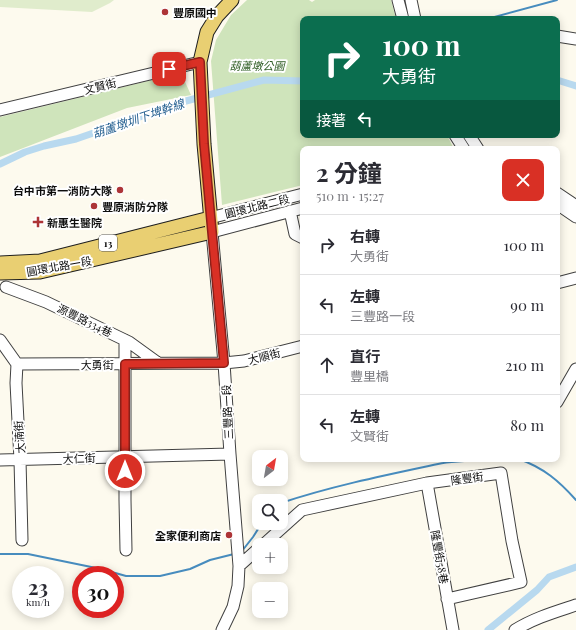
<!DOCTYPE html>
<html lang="zh-TW">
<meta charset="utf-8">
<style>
body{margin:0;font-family:"Playfair Display","Noto Sans TC",serif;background:#f7f7f7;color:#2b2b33;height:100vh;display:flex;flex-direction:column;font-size:15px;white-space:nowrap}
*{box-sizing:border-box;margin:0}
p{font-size:13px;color:#7c7c81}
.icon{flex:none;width:22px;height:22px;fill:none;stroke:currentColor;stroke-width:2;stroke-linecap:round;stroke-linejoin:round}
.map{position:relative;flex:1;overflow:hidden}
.side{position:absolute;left:300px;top:146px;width:260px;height:316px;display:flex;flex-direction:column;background:#fff;border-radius:8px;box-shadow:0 2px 10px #0003}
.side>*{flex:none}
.top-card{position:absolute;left:300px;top:16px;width:260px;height:122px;border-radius:8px;box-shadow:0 2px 10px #0003;background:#0b6e4f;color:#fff;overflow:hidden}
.needle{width:26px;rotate:31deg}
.fabs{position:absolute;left:252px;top:450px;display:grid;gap:8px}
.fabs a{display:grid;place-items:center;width:36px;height:36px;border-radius:8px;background:#fff;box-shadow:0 2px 10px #0003;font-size:20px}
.speed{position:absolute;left:12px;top:566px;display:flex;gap:8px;font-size:20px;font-weight:700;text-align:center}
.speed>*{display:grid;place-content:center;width:52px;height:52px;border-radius:50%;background:#fff;box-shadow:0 2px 10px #0003;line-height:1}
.speed small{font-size:10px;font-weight:400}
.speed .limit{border:6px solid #d22;background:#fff;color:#111}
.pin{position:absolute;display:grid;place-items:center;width:34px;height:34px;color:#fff;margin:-17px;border-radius:8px;box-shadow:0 2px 6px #0006}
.me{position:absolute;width:44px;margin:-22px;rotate:0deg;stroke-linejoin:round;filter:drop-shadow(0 0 3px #0008)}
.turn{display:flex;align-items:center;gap:14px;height:84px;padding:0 16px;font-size:18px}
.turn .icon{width:52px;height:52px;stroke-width:2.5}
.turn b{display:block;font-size:28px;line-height:34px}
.then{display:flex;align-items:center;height:38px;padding:0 16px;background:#0003;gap:8px;font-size:15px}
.round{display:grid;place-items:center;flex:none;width:42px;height:42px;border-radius:8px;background:#f7f7f7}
.head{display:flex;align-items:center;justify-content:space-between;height:68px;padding:0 16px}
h1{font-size:24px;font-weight:700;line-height:30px}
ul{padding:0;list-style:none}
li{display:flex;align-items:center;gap:12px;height:60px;padding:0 16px;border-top:1px solid #e1e1e2}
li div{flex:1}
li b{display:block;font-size:15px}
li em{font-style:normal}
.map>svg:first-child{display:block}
.green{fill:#cfe4bb}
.pitch{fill:#e0eccc}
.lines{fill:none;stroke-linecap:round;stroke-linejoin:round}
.stream{stroke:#478cbe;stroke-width:2}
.canal{stroke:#b8d9ef;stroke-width:7}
.minor-casing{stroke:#404040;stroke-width:13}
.major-casing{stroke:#1e1e1e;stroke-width:15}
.minor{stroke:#fff;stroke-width:11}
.major{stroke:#e9cf72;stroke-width:13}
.route-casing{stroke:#8d1f18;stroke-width:10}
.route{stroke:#d93025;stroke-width:7}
.poi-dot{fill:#ad3437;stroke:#fff;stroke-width:1.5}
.labels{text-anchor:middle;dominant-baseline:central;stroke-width:4;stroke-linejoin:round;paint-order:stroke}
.shield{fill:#fff;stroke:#565656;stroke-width:1}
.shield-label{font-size:10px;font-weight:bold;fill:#0d0d0d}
.poi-label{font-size:11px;font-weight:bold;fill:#0d0d0d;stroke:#fff;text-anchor:start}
.park-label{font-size:11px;font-style:italic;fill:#2f5d24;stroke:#fff}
.street-label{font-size:11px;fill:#0d0d0d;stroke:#fff}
.water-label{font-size:12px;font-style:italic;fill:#245f90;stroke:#fff}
</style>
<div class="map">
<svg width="576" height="630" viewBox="0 0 576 630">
<rect width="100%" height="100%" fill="#fdfaee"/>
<!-- green -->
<path class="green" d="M247,0h62l3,2 3,-2h76l5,19h-93v116h144l7,14h-151v36l-81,20 -11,-144 5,-21 15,-25z
M181,73l10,22 -64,13 -127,49v-40z"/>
<!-- pitch -->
<path class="pitch" d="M0,0h114l-4,3 -18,9 -92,-5z"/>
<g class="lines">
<!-- stream -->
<path class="stream" d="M487,19l70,-19
M519,459c25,9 40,22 57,41
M281,503c51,-17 105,-28 157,-39 13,-3 27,-2 40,-5
M242,551l11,-14 9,-14
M0,554h28l73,15 25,7h34l30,-7 20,-9 24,-6"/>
<!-- canal -->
<path class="canal" d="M557,80l19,6
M0,164l25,-12 19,-6 32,-7 110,-38 78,-21 39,1
M488,630l49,-40 12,-13 27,-10"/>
<!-- minor casing -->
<g class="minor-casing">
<path id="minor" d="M398,0l5,19
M411,0l4,19
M557,36l19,3
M0,110l200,-48
M455,135l9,14
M469,135l9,14
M557,193l19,13
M557,204l19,13
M290,211l5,23 8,4
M210,218l93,-24
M557,283l19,-5
M6,287l40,15 83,40 29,21
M0,340l17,24 -1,19 4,77 2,80
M125,340v160l1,50
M17,364l207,-1 20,-2 59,-15
M557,402l19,-33
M0,460l230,-6
M427,483l26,147
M263,545l39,-35 125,-27 74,-10 11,68 9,41 -74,17
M239,566l20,-18
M222,630l11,-23 5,-21 1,-20 -9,-112 -6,-91 -12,-131 91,-24
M515,630c19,-12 40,-18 61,-25"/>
</g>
<!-- major casing -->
<g class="major-casing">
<path id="major" d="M0,263l40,-2 170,-43
M0,273l40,-1 172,-40 -8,-88 -4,-82 7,-30 10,-16 15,-16"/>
</g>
<!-- minor -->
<use href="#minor" class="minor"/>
<!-- major -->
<use href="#major" class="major"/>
</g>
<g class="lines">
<!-- route casing -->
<g class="route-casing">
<path id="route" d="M125,471v-107l99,-1 -20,-219 -4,-82 -31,7"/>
</g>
<!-- route -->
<use href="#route" class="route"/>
</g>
<!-- markers -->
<g class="poi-dot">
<circle cx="165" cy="12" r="4"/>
<circle cx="120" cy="190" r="4"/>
<circle cx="94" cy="206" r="4"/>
<path d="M36 216h4v4h4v4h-4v4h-4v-4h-4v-4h4z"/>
<circle cx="229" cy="535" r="4"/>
</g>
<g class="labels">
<!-- shield labels -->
<rect class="shield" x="99" y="235" width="18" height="16" rx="3"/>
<g class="shield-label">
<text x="108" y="243">13</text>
</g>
<!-- poi labels -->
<g class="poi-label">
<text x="173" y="12">豐原國中</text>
<text x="112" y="190" text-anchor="end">台中市第一消防大隊</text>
<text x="102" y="206">豐原消防分隊</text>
<text x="47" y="222">新惠生醫院</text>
<text x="221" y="535" text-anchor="end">全家便利商店</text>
</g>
<!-- park labels -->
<g class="park-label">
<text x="257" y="65">葫蘆墩公園</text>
</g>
<!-- street labels -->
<g class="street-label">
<text transform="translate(100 86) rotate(-14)">文賢街</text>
<text transform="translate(257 206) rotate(-14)">圓環北路二段</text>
<text transform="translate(59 266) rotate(-10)">圓環北路一段</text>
<text transform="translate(85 320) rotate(26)">源豐路334巷</text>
<text transform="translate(264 356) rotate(-14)">大順街</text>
<text x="97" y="364">大勇街</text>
<text transform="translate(227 412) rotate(-93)">三豐路一段</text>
<text transform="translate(19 437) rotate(-94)">大湳街</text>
<text transform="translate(79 458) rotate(-2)">大仁街</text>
<text transform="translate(467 478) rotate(-8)">隆豐街</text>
<text transform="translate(440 557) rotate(80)">隆豐街58巷</text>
</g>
<!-- water labels -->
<g class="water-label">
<text transform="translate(138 118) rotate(-19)">葫蘆墩圳下埤幹線</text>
</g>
</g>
</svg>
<div class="fabs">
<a><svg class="needle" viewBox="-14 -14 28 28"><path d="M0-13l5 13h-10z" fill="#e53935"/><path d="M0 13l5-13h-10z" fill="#7c7c81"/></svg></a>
<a><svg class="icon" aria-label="search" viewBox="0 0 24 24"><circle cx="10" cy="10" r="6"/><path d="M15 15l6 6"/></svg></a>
<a>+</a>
<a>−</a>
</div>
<div class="speed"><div>23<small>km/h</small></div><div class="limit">30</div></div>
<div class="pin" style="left:169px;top:69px;background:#d93025"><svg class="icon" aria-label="arrive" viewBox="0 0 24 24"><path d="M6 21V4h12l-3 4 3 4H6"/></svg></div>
<svg class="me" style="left:125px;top:471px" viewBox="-20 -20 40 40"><circle r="17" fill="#d93025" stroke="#fff" stroke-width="3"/><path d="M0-11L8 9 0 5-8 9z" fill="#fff"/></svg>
<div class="top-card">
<div class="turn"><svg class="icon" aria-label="right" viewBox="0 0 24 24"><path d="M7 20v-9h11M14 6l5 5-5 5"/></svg><div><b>100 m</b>大勇街</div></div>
<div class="then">接著<svg class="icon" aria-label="left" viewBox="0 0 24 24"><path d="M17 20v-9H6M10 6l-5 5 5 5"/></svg></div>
</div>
<section class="side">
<div class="head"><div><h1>2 分鐘</h1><p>510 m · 15:27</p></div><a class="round" style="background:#d93025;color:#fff"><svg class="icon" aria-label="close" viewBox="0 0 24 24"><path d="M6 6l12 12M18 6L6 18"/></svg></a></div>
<ul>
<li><svg class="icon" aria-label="right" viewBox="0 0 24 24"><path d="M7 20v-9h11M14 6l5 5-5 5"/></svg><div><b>右轉</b><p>大勇街</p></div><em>100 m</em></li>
<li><svg class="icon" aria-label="left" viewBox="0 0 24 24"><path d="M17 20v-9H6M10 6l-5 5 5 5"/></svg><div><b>左轉</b><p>三豐路一段</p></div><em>90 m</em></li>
<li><svg class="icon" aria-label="ahead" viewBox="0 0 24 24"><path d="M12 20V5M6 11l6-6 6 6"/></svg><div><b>直行</b><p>豐里橋</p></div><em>210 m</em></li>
<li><svg class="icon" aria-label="left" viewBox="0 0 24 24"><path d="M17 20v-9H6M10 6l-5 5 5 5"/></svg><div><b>左轉</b><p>文賢街</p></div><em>80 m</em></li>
</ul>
</section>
</div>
